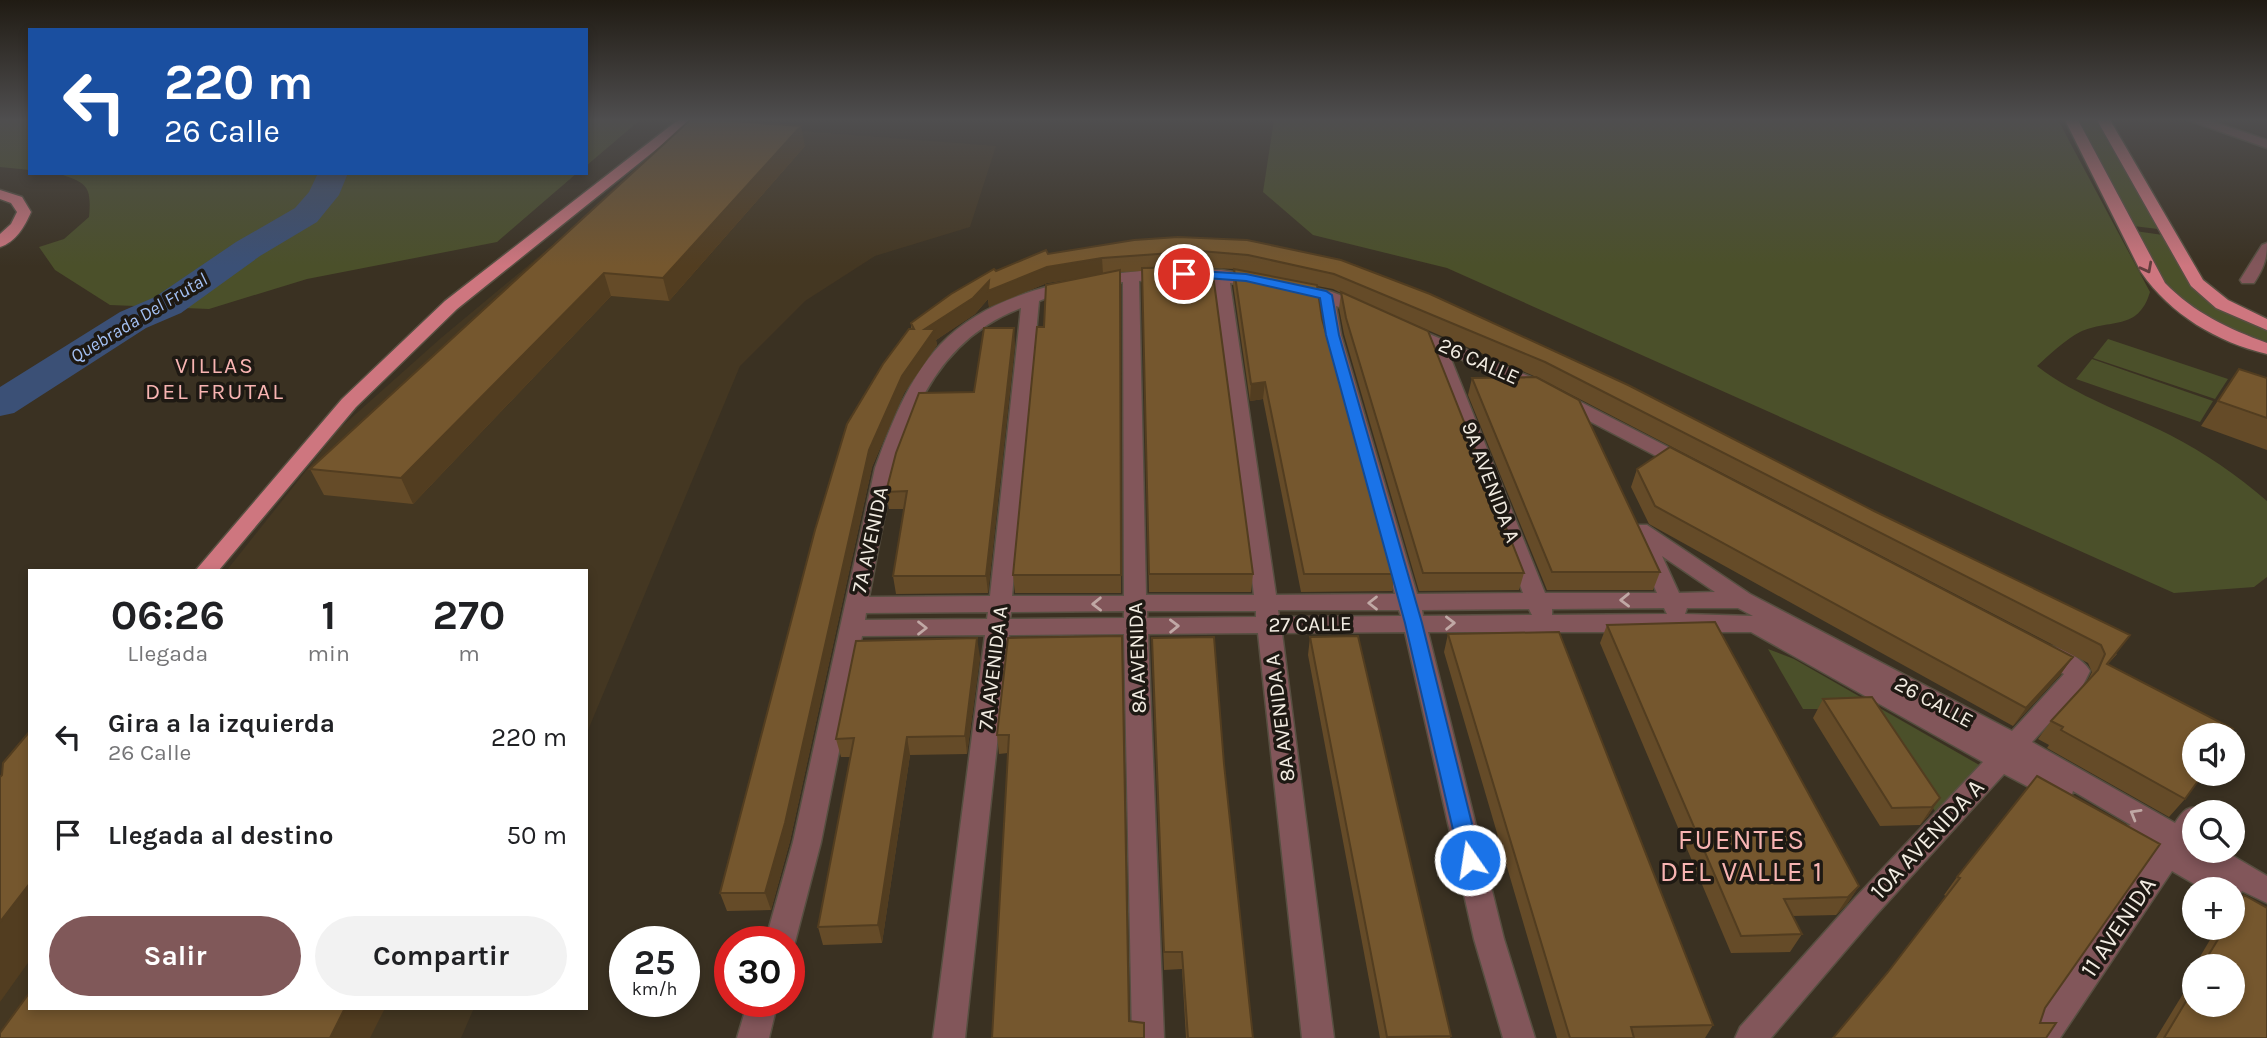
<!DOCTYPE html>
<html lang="es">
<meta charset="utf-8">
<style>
body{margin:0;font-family:Karla,sans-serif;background:#f2f2f2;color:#202124;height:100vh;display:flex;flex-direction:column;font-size:26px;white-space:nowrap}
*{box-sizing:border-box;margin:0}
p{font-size:23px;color:#757577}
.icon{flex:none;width:38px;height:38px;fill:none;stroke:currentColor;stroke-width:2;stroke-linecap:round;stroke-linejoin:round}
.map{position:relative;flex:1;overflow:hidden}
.panel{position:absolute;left:28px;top:569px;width:560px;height:441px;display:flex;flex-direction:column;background:#fff;border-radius:0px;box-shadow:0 4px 10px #0003}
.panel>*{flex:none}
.banner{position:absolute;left:28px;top:28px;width:560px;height:147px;border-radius:0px;box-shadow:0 4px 10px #0003;background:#1a4fa0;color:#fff;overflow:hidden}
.controls{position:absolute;left:2182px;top:723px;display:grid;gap:14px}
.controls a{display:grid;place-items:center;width:63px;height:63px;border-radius:50%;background:#fff;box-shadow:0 4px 10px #0003;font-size:35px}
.speed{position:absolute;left:609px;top:926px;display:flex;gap:14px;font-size:35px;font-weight:700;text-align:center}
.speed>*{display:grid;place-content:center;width:91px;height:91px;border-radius:50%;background:#fff;box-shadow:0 4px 10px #0003;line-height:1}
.speed small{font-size:18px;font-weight:400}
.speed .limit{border:10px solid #d22;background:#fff;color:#111}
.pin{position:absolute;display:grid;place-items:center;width:60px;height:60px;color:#fff;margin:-30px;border:4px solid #fff;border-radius:50%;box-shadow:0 2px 7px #0007}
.me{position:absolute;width:77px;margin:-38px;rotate:347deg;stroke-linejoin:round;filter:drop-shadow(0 0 5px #0008)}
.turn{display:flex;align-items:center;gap:24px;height:147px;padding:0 21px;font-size:32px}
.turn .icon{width:91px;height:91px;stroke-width:2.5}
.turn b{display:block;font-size:49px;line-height:60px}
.eta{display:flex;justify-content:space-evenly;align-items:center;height:119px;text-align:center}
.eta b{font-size:42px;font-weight:700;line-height:49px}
.button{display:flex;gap:14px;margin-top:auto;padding:14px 21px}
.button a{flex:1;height:80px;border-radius:42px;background:#805859;color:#fff;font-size:28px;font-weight:700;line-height:80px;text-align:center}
.button a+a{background:#f2f2f2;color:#202124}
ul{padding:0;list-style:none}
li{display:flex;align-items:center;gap:21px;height:98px;padding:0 21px}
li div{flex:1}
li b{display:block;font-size:26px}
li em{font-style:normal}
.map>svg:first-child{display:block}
.built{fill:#443722}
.green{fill:#4b502a}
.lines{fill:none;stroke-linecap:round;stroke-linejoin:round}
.river{fill:#3b5076;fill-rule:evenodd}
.minor-casing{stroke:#574f41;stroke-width:3}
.major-casing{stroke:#574f41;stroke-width:3}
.minor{fill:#82565a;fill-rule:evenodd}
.major{fill:#ce767f;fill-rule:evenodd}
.wall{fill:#654b28;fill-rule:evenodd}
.shaded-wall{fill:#523d20}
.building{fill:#75572e;stroke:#523d20;stroke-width:2}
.oneway{stroke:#643e3e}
.oneway2{stroke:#c0a8a5}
.route{fill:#1a73e8;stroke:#114b97;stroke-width:2}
.labels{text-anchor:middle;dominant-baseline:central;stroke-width:7;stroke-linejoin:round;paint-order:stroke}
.far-water-label{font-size:19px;font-style:italic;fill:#a4c1f4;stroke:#1e1913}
.street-label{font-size:21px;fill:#f2ece2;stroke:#1e1913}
.neighbourhood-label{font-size:23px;letter-spacing:2px;fill:#f8b4b2;stroke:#1e1913}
.near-street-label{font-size:24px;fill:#f2ece2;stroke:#1e1913}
.near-neighbourhood-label{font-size:28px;letter-spacing:2px;fill:#f8b4b2;stroke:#1e1913}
</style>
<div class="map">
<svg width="2267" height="1038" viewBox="0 0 2267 1038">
<rect width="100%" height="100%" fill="#3a3122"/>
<!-- built -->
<path class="built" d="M699,123l297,23 -26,81 -95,29 -70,45 -65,65 -154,369v-165h-359l113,-142 101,-90z
M30,822v186h444l-13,30h-461v-178z"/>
<!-- green -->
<path class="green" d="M0,120h30v50l-30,-3z
M586,120h54l-54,46z
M1274,120h784l92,172c-12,40 -40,26 -70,40 -14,7 -31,23 -43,34 40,31 88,46 133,69 35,18 67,40 97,66v76l-13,10 -80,6 -727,-325 -134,-33 -50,-43z
M2079,120h17l62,109 -25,-3z
M57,173h520l-80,69 -190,37 -98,30 -99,-4 -55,-35 -16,-23 25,-8 25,-22c3,-33 -3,-34 -32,-44z
M2135,231l28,4c29,57 43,71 104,95v12l-68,-27 -32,-28z
M2108,339l120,40 -13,20 -122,-41z
M2092,359l121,42 -13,21 -124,-43z
M1768,649l26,10 187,107 -42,51 -73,-108h-63z"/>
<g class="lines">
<!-- river -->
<path class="river" d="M318,173h30l-9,22 -22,27 -57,34 -79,57 -35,15 -132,85 -14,3v-29l120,-75 35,-15 81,-55 59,-34 14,-16z"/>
<!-- minor casing -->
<g class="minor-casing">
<path id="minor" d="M2188,120h20l59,20v8z
M2267,243c0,17 -4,26 -13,40h-12l-2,-3 22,-35z
M1159,269l62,1 48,8 63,14 40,15 2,4 -8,5 -30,-10 5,29 76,259 106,-1 -96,-248 -25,-11 -3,-4 9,-5 132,56 155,80 3,4 -3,4h-14l-153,-80 -79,-35 96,239h112l-21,-46 5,-6 -13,-11 3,-5h16l103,69 262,137 52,-57 -27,-16 -4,-6 4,-6c15,-5 45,11 53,25l-8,16 -50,55 143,81c8,-12 13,-19 29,-14l1,3h-11v38h29l44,26v27l-25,-12 -4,7 -5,2v-11h-30l-31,-18 -112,167h-34l5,-11 119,-169 -26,-15 -4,-8 4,-8 7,-2 -58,-34 -3,10 -9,3 -57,-30 -128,141 -105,123h-36l5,-11 116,-130 127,-135 -232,-130h-323l76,307 31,99h-32l-29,-99 -69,-307 -123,1 52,405h-32l-44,-405 -110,1 16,404h-32l-8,-404 -115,1 -44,403h-32l52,-403 -123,1 -41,206 -26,100 -6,10v-10h-24l28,-100 82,-374c16,-43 33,-89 65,-123 54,-57 145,-69 219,-76zM1159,279l55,2 40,314h-108l-7,-314zM1123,282l1,314h-112l27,-295 17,-7zM1230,283l39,5 49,12 5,35 72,259 -119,1zM1021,308l-31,288 -121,1c22,-109 33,-244 152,-289zM1662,556l53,36 -36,1zM1664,608l3,6 -115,1v-6zM1687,608h51l15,8 -68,-2zM1529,609l3,6 -109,1 -1,-6zM1278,610h121l2,6 -122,1zM1124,611v7l-114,1 1,-7zM1147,611h109v6l-109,1zM988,612l-1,7 -122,1 1,-7z
M748,1001h30l-9,37h-32z"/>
</g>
<!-- major casing -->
<g class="major-casing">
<path id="major" d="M678,120h15l-236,189 -101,98 -137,163h-23l146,-171 103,-98z
M2065,120h13l87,163c29,30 64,46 102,60v11c-50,-12 -96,-39 -126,-82z
M2097,120h13l93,160 25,20 39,19v11l-51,-22 -25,-22z
M0,190l22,7 9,15c-6,14 -15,30 -31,35v-13l11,-10 6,-12 -6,-9 -11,-4z"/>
</g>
<!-- minor -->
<use href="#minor" class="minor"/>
<!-- major -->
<use href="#major" class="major"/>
</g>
<!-- wall -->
<path class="wall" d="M690,120l115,26 -136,155 -58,-5 -198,208 -89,-9 -14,-26z
M1247,240l381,145 489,269 -9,10 77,135 -16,18 -122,-69 2,-3 -11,-6 13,-18 37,-41 4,-8 -4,-9 -547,-284 -146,-63 129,257 -5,17 -100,1 -75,-257 -5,-26 2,-15 -8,-4 -16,-3 5,33 73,255 -3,17 -91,1 -38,-193 -13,2 -17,-117 1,-15 -22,-1 41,306 -2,18h-102l-7,-321 -22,1 1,321h-106l-2,-18 31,-248 59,-53 -56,9 -58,24 -1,-8 -13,15 -39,26 1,5 -33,48 -32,74 -82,374 -19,69 -44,1 -7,-18 191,-564v-6l85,-52 52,-17z
M1015,344l-27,249 -92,1 -3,-18 11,-67h-15l-3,-17 88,-100z
M2239,369l28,9v72l-66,-24z
M1472,378l188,194 -7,18h-106l-79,-195z
M1637,469l436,188 -13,18 -47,51 -364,-202 -18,-37z
M1607,625l252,261 -12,18 -11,11 -44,1 10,18 -12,18 -59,1 -131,-310z
M1448,634l265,391 -8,13h-148l-113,-386z
M1310,637l141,399 -1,2h-70l-72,-383z
M1008,638l121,383 -137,17 16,-285 -9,1 -2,-19z
M1152,638l72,126 29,274h-67l-4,-69 -18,1 -12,-314z
M980,657l-13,97 -57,1 -28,188 -59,2 -5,-18 33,-170h-10l-5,-18z
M1823,699l117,99 -12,18 -8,9 -40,1 -67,-108z
M2037,776l8,232 -5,15 -152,-51 58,-76 -2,-1 13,-18z
M2244,895l23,143h-111l33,-54 -4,-2 32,-54h16v-22zM2194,966h39l-39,38z"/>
<!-- shaded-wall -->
<path class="shaded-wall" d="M801,126l4,20 -136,155 -6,-23z
M1102,258l1,16 -56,9 -58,24 -1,-8 -13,15 -39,26 1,5 -33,48 -32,74 -82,374 -19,69 -6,-17 104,-443 33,-74 23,-47 64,-48 58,-14z
M604,273l7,23 -198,208 -12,-26z
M1014,328l1,16 -27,249 -2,-17z
M1265,382l-2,17 -13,2 1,-17z
M977,638l3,19 -13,97 -2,-18z
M2073,657l-13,18 -47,51 13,-18z
M907,737l3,18 -28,188 -4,-18z
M1940,798l-12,18 -8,9 12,-18z
M30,883v77l-30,42v-80z
M1859,886l-12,18 -11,11 12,-18z
M345,1008h40l-15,30h-40z"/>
<!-- building -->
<path class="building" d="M690,120h27l84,6 -138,152 -59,-5 -203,205 -91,-9z
M1178,237l69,3 94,20 89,34 198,91 246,126 256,124 -23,29 126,65 -4,6h-35v39h9l-18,25 -124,-69 2,-3 -12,-6 47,-51 7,-16 -4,-9 -556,-283 -211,-88 -86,-19 -48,-4 -98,7 -55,9 -59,24 1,-10 -16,17 -48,31h10l-33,47 -33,74 -84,373 -20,70h-45l95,-363 32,-106 36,-60 26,-35h5l-3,-6 40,-29 43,-25 2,2 50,-21 2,4 86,-14z
M1212,267l41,307h-104l-7,-306z
M1234,269l83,16 5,34 73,255h-91l-39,-192 -14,2z
M1120,270l1,305h-108l24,-248h7l2,-42z
M1341,292l87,39 96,242h-101l-77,-255z
M984,328h30l-28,248h-93l14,-85 -21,1 10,-39 23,-60 55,-1z
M2239,369l28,9v40l-49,-17z
M1536,377l43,23 81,172h-108l-80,-194z
M1670,447l403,210 -47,51 -371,-202 -18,-37z
M1715,622l144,264 -11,11 -64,2 18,35 -61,2 -134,-311z
M1559,632l154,393 -82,2 3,11h-64l-122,-404z
M1122,636l7,385 15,2v15h-152l17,-303h-12l11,-97z
M1358,636l93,400 -64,1 -77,-400z
M1214,637l10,127 29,274h-65l-6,-86h-18l-12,-314z
M977,638l-12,98 -58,1 -29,188 -60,2 36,-189 -18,1 20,-98z
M1872,697l68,101 -8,9 -40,1 -69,-109z
M30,731v152l-30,39v-145l2,-2 1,-12z
M2037,776l123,68 -115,164 -5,15h16l-10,15h-213l55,-66 72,-94 -3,-1z
M2244,895l23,13v130h-103l30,-50v16h39v-38h-27l-3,-2 22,-36h8v-14z
M30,992v16h315l-15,30h-330v-5z"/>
<!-- one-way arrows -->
<defs><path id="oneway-chevron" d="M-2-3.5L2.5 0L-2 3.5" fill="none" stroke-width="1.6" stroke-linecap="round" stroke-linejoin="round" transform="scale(1.75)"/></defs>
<use class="oneway" href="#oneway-chevron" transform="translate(2147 268) rotate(62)"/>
<g class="oneway2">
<use href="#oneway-chevron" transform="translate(1625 600) rotate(179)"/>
<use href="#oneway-chevron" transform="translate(1373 603) rotate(180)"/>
<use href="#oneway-chevron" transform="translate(1097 604) rotate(179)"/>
<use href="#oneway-chevron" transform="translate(1450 623) rotate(-1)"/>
<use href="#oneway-chevron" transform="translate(1174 626) rotate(-1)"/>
<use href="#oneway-chevron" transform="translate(922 628)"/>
<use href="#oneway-chevron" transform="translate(2135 814) rotate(-150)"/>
</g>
<!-- sky -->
<linearGradient id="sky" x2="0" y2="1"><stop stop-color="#201b13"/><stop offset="0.45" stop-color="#4f4e4f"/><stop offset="1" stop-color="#4f4e4f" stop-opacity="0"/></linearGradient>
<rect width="2267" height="266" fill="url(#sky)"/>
<!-- route -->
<path class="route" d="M1184,270l62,4 80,17 6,4 7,40 83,288 59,237 -3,7 -8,2 -7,-2 -3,-7 -55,-237 -79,-288 -6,-37 -74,-17 -66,-5v-5z"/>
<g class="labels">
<!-- far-water labels -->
<g class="far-water-label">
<text transform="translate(139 318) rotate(-31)">Quebrada Del Frutal</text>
</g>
<!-- street labels -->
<g class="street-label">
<text transform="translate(1479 361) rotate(24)">26 CALLE</text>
<text transform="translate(1491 482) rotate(69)">9A AVENIDA A</text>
<text transform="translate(870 540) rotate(-78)">7A AVENIDA</text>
<text transform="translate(1310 624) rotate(-1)">27 CALLE</text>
<text transform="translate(1137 658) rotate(-92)">8A AVENIDA</text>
<text transform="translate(993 668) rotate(-83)">7A AVENIDA A</text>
<text transform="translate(1934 702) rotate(28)">26 CALLE</text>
<text transform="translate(1280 718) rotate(-97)">8A AVENIDA A</text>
</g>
<!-- neighbourhood labels -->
<g class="neighbourhood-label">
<text x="215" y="365">VILLAS<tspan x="215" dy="26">DEL FRUTAL</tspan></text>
</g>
<!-- near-street labels -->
<g class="near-street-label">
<text transform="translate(1927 839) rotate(-47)">10A AVENIDA A</text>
<text transform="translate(2118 927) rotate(-56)">11 AVENIDA</text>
</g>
<!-- near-neighbourhood labels -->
<g class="near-neighbourhood-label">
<text x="1742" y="839">FUENTES<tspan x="1742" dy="32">DEL VALLE 1</tspan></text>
</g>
</g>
</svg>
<div class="controls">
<a><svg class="icon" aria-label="sound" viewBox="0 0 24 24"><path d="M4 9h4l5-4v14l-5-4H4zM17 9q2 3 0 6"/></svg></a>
<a><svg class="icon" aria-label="search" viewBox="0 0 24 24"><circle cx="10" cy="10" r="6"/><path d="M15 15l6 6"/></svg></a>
<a>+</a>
<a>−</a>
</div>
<div class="speed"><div>25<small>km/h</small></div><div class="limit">30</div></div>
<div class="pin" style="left:1184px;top:274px;background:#d93025"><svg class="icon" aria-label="arrive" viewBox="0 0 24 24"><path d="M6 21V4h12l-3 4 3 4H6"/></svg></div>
<svg class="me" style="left:1470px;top:860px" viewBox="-20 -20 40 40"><circle r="17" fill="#1a73e8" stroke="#fff" stroke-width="3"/><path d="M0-11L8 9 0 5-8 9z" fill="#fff"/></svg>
<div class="banner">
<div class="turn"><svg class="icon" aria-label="left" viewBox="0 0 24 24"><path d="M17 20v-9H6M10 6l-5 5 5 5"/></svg><div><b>220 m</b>26 Calle</div></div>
</div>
<section class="panel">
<div class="eta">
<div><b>06:26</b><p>Llegada</p></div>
<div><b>1</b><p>min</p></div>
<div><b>270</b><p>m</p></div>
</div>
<ul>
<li><svg class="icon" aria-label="left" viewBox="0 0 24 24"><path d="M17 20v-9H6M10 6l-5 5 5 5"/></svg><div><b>Gira a la izquierda</b><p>26 Calle</p></div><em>220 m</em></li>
<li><svg class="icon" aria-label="arrive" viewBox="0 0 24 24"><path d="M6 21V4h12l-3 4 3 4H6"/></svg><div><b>Llegada al destino</b></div><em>50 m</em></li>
</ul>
<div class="button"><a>Salir</a><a>Compartir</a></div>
</section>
</div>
